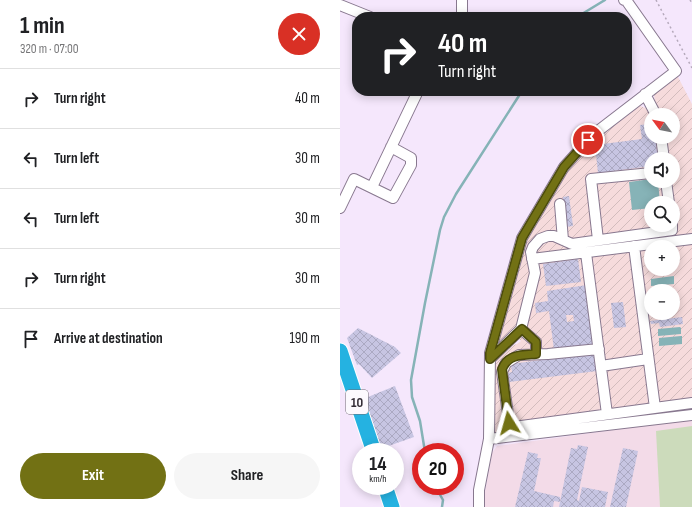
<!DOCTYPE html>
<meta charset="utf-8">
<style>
body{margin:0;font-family:"Sofia Sans Condensed",sans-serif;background:#f6f6f6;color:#202124;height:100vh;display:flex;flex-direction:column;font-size:15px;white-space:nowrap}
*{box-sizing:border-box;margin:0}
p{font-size:13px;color:#757577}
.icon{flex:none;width:22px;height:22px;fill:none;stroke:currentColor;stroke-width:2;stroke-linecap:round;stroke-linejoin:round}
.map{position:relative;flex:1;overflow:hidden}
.panel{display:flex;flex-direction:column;background:#fff;width:340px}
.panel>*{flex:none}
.guide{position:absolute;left:12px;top:12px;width:280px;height:84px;border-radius:16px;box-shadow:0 2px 10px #0003;background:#202124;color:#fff;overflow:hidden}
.needle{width:26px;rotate:302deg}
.fabs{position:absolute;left:304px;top:108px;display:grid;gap:8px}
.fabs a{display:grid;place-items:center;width:36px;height:36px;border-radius:50%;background:#fff;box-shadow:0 2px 10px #0003;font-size:20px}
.speed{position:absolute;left:12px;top:443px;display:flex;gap:8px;font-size:20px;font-weight:700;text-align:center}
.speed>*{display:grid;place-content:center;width:52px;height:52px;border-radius:50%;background:#fff;box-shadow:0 2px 10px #0003;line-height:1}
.speed small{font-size:10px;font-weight:400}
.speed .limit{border:6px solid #d22;background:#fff;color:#111}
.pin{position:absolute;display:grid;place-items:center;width:34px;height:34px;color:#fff;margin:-17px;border:2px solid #fff;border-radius:50%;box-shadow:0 1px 4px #0007}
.me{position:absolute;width:44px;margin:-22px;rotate:352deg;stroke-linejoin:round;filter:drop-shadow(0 0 3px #0008)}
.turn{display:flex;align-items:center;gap:14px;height:84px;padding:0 20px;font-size:18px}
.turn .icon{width:52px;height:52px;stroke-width:2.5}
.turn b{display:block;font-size:28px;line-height:34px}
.round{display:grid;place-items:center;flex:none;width:42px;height:42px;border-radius:21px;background:#f6f6f6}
.summary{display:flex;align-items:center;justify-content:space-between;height:68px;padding:0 20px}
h1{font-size:24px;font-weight:700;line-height:30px}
.primary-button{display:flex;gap:8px;margin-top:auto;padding:8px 20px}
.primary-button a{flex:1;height:46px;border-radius:24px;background:#727114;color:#fff;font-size:16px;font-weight:700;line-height:46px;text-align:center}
.primary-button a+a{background:#f6f6f6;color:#202124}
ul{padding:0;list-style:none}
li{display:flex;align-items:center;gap:12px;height:60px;padding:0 20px;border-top:1px solid #e0e0e0}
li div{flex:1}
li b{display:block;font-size:15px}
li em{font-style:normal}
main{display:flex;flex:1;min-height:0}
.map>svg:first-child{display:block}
.industrial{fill:url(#industrial-furrows);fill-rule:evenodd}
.education{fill:#f3dbe8}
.green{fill:#ccdbbb}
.water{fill:#86b3b7}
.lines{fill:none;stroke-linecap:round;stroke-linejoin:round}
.stream{stroke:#86b3b7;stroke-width:2.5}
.building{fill:url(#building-cross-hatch);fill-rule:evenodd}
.minor-casing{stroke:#88788f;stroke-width:12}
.highway-casing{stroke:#fff;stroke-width:17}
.path{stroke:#b5a9bb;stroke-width:1.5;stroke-dasharray:2 3;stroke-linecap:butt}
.minor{stroke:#fff;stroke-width:10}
.highway{stroke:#25b2e1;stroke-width:15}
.route-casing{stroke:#4a490d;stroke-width:10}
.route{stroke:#727114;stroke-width:7}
.labels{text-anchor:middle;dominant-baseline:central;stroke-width:3;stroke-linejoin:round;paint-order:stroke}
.shield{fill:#fcf9fe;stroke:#6f6a72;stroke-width:1}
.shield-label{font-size:14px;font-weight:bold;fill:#332c36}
</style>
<main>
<section class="panel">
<div class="summary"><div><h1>1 min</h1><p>320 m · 07:00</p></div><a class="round" style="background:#d93025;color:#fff"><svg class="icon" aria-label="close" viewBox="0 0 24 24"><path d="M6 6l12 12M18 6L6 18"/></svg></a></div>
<ul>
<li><svg class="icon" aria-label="right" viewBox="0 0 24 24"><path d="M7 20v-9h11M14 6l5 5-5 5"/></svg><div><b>Turn right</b></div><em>40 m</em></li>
<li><svg class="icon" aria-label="left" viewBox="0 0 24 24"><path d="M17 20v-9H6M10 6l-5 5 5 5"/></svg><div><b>Turn left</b></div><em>30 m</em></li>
<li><svg class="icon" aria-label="left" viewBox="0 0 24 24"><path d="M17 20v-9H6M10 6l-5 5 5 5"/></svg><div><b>Turn left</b></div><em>30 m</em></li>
<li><svg class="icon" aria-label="right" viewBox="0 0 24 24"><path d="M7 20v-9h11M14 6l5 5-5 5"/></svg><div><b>Turn right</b></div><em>30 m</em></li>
<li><svg class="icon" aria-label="arrive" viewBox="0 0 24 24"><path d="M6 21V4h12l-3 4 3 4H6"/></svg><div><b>Arrive at destination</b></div><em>190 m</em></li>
</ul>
<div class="primary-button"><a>Exit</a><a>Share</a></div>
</section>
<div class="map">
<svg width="352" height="507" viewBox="0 0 352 507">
<defs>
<pattern id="industrial-furrows" width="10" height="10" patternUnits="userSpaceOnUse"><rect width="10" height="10" fill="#f6dbdc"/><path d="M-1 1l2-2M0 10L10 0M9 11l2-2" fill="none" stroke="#d3bcbd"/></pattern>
<pattern id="building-cross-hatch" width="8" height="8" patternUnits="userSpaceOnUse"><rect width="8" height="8" fill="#c7c5e2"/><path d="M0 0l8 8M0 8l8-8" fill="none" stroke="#aba9c2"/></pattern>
</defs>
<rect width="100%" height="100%" fill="#f5e7fc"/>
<!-- industrial -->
<path class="industrial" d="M337,75l15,29v306l-197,23v-70l3,-4 16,-14 3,-1 4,-3 -9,-9 -16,14 30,-106 40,-68 17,-21 14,-14 41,-32 12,5 5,-4 -1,-14zM311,115h22v22h-22zM311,159h22v22h-22zM311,203h22v22h-22zM311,247h22v22h-22zM311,291h22v22h-22z"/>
<!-- education -->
<path class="education" d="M352,419v88h-207v-15l7,-39 5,-7z"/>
<!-- green -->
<path class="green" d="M352,426v81h-32l-4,-76z"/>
<!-- water -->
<path class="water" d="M311,179v2h7l2,22h-9v5l-19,2 -3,-28z
M334,276v8l-23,2v-7z
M340,327l1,1v6l-23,2v-7z
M341,336h1v8l-23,2v-8z"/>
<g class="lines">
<!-- stream -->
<path class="stream" d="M237,17l28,-17
M85,452l-5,-31 -8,-24 -1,-17 14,-77 15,-73 4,-13 12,-23 66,-103
M95,486l8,14 -1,7"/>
</g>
<!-- building -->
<path class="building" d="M310,124l1,14 4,-1 3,22h-7v7l-53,7 -3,-28 47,-6 -2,-14z
M229,196l4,30 -7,1 -3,-30z
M238,259l3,23 -35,4 -3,-22z
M247,285l8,60 -41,5 -5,-39 -13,2 -1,-10 13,-2 -1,-10zM226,315h7l1,6 -7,1z
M283,302l3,25 -12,1 -3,-25z
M342,317l1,7 -23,3 -1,-4 -8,1 -1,-3z
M18,328l37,19 6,6 -29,25 -13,-14 -2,1 -10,-27z
M255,353l2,18 -88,11 -1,-9 4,-1 -1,-8z
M55,386l19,51 -34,12 -17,-50z
M238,445l10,2 -11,53 2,1 3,-14 26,5 -3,15h-46l12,-59 6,1z
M283,448l15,3 -12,56h-16z
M188,452l10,2 -1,4h4l-7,33 26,6v5l-6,-1 -1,6h-38z"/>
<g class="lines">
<!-- minor casing -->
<g class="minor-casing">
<path id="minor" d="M0,5l30,12
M122,17v-17
M305,94l11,21
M321,137l3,22
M326,181l3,22
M32,187l46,-96
M220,204l3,36
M0,208l14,-29 39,19 18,-33v-7l-20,-11
M258,240l-7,-61 60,-6
M294,246l21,162
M246,253l21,161
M192,259l160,-20
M181,329l15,13v12
M259,349l-51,5 -29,1 -13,8 -4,9 7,49 1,4 4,2 178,-24
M150,359l31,-30 14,-56 -4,-21 2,-5 7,-8 8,-3h6l18,8 100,-14v-5
M261,366l47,-7
M149,439l203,-24
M139,507v-17l10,-51 1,-86 32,-115 42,-71 18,-20 12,-13 82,-63 -50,-71h-2"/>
</g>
<!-- highway casing -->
<g class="highway-casing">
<path id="highway" d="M0,351l34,101
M45,486l7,21"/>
</g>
<!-- path -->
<path class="path" d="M316,0l36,68
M350,0l2,3"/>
<!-- minor -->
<use href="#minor" class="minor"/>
<!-- highway -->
<use href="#highway" class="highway"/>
</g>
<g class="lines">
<!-- route casing -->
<g class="route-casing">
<path id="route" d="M169,423l-7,-54c6,-15 20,-14 34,-15v-12l-14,-13 -32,30v-6l32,-115 42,-71 24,-27"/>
</g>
<!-- route -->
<use href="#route" class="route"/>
</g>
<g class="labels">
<!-- shield labels -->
<rect class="shield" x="6" y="390" width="22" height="24" rx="3"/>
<g class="shield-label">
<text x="17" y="402">10</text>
</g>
</g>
</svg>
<div class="fabs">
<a><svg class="needle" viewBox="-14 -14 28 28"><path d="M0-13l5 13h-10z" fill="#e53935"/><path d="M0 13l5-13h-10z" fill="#757577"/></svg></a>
<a><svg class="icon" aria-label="sound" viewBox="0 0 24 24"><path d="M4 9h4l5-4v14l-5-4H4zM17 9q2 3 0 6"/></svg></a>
<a><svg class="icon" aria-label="search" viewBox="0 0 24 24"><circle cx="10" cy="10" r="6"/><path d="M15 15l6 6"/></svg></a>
<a>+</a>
<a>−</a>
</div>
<div class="speed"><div>14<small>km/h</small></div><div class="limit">20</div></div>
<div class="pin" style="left:248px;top:140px;background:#d93025"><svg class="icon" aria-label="arrive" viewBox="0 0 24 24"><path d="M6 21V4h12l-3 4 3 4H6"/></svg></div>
<svg class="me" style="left:169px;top:423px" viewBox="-20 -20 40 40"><path d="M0-17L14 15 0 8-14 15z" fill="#727114" stroke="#fff" stroke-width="4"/></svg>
<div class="guide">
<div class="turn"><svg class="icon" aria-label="right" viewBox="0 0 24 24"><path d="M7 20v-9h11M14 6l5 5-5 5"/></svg><div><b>40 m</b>Turn right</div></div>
</div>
</div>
</main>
